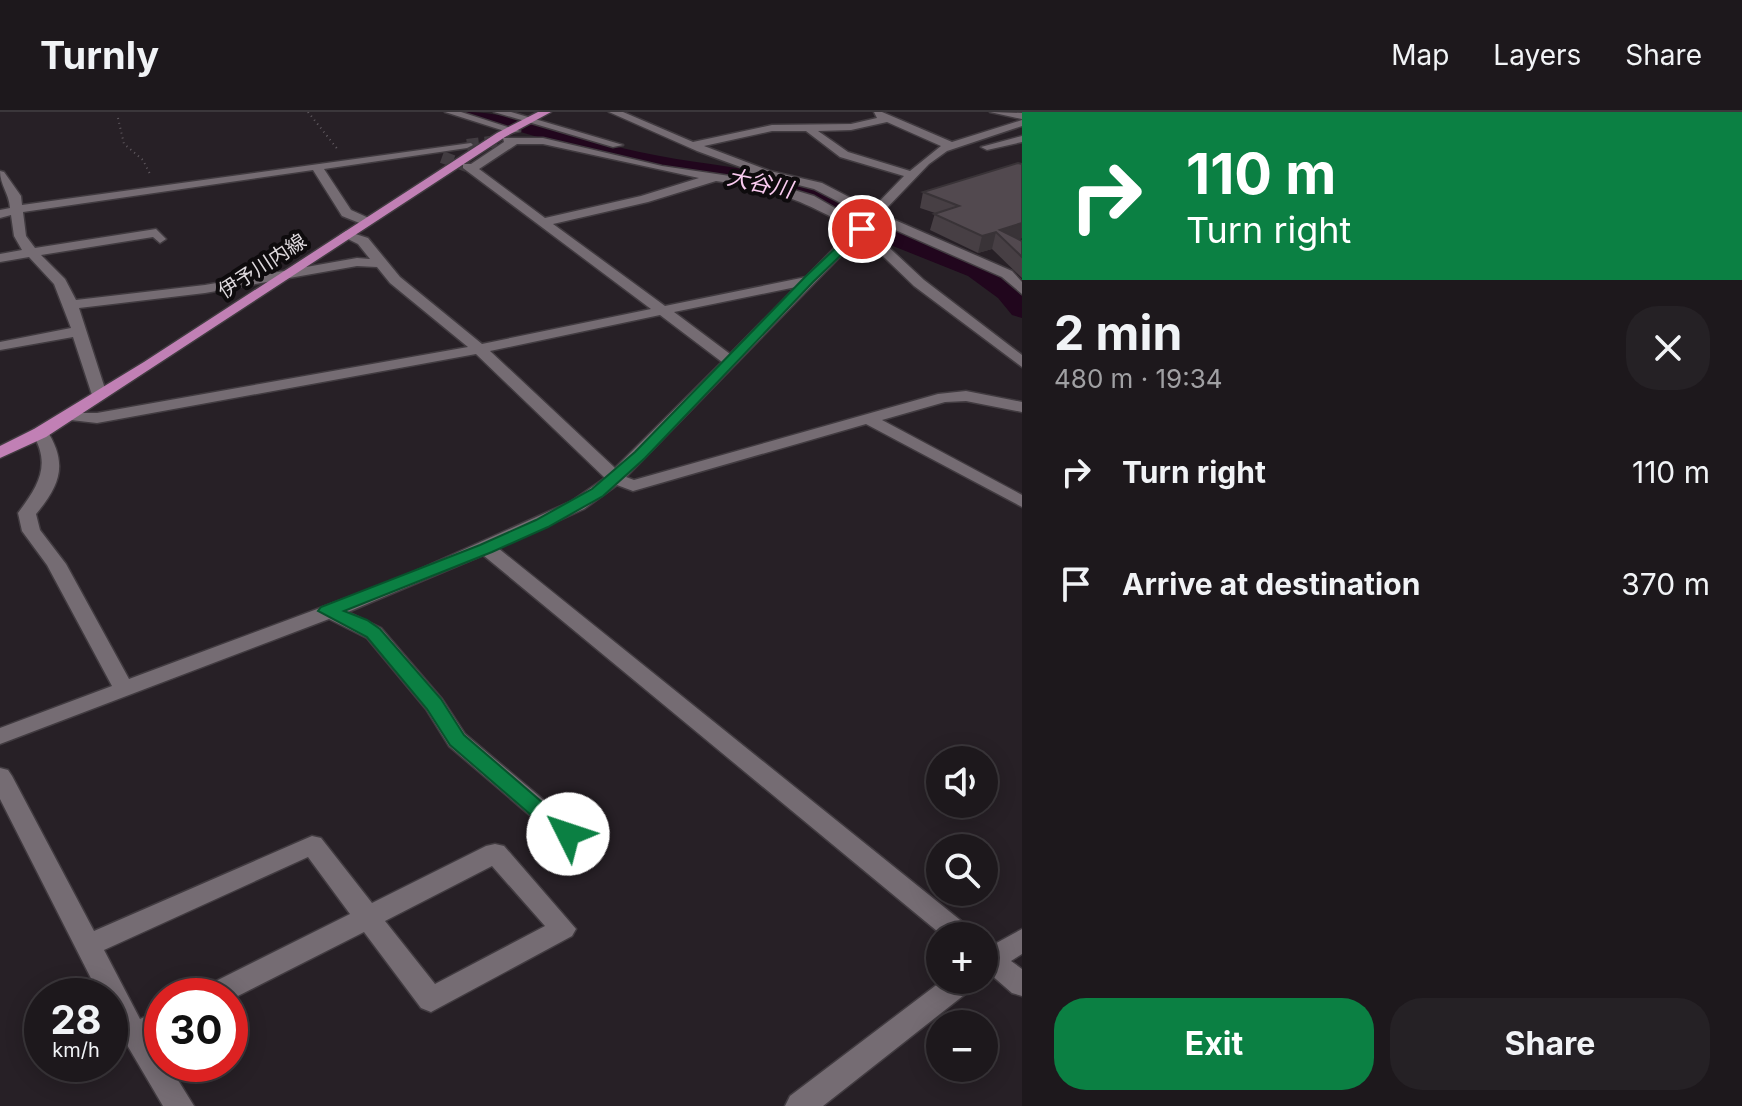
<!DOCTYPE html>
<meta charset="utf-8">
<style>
body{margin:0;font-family:Inter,"Noto Sans JP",sans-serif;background:#252125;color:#f1f3f6;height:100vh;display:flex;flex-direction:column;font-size:30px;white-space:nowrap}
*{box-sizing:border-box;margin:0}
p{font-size:26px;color:#a0a0a3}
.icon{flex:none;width:44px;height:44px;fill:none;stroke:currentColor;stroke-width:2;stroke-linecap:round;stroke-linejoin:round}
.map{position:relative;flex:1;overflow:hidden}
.drawer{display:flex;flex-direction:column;background:#1d181c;width:720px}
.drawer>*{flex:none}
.guide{background:#0b8043;color:#fff;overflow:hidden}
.fabs{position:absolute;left:926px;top:634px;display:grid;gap:16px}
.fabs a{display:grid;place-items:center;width:72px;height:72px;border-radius:50%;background:#1d181c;box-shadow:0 4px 20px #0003,0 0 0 2px #3b373b;font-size:40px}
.speed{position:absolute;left:24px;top:866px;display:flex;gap:16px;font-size:40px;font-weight:700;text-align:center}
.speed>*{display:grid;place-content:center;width:104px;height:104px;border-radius:50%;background:#1d181c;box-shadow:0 4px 20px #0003,0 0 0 2px #3b373b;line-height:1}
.speed small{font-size:20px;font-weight:400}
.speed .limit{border:12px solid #d22;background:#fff;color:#111}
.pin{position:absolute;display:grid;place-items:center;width:68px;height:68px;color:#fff;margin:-34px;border:4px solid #fff;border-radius:50%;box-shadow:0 2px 8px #0007}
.me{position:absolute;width:88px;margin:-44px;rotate:311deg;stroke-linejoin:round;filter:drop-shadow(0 0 6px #0008)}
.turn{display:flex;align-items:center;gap:28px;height:168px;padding:0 32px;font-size:36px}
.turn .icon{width:104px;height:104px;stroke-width:2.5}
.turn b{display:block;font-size:56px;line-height:68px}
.round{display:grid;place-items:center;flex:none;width:84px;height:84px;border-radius:32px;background:#252125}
.head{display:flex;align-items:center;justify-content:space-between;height:136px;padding:0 32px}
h1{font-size:48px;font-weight:700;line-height:60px}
.primary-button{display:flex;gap:16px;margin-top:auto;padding:16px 32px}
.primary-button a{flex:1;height:92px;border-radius:32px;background:#0b8043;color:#fff;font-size:32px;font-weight:700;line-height:92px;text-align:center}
.primary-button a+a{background:#252125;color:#f1f3f6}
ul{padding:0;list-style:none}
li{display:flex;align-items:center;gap:24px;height:112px;padding:0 32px}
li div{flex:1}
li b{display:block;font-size:30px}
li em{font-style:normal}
header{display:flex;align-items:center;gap:48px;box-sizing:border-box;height:112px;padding:0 40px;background:#1d181c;border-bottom:2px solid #3b373b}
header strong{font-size:38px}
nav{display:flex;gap:44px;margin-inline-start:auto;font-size:28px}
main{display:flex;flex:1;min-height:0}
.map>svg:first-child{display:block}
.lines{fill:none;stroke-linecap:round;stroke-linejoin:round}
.river{fill:#21061d;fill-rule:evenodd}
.minor-tunnel{stroke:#423c41;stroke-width:12;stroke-dasharray:12 6;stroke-linecap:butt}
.minor-casing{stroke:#413b40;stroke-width:3}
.primary-casing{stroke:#413b40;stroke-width:3}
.path{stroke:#615a60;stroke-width:2;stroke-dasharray:1 4;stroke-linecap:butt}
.minor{fill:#756c73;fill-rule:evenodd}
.primary{fill:#c180b5;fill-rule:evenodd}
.wall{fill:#473f44}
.shaded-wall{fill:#393337}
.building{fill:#52494f;stroke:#393337;stroke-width:2}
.route{fill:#0b8043;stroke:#07532c;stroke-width:2}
.labels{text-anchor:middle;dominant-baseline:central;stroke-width:8;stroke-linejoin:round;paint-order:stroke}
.far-street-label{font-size:20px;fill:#ded9dd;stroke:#0e0b0d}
.far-water-label{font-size:22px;font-style:italic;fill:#facbf0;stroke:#0e0b0d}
</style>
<header>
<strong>Turnly</strong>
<nav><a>Map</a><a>Layers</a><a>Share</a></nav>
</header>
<main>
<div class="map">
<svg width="1022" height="994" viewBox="0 0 1022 994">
<rect width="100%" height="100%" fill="#272026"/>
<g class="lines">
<!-- river -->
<path class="river" d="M463,0c54,0 106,23 159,36 59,15 120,17 179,34 43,12 78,42 120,58 36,13 74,21 101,52v26l-10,-3 -14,-17 -30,-22 -85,-34 -60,-33 -37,-17 -167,-31 -153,-45z"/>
<!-- minor-tunnel -->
<path class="minor-tunnel" d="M467,33l40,-5
M442,45l25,9"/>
<!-- minor casing -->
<g class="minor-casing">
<path id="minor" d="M445,0h16l59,19 -9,2z
M494,0h17l112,33 -10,2z
M609,0h14l70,30 79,-17 79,-1 26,-6 -3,-6h8l70,30 70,-22v6l-75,25 -18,13 -48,50 131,57 10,11v12l-20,-17 -127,-56 -7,7 56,52 98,75v12l-108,-81 -53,-51 -235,242 8,3 304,-86 28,-3 56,11v10l-56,-11 -21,1 -63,18 140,75v12l-156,-83 -233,67 -16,-6 -33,24 -86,39 472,380 4,8h-31l-460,-381 -135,57 33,16 61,71 23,35 112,94 3,6 -3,6 -9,3 -9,-3 -110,-94 -23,-37 -59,-71 -38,-19 -329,125v-16l112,-42 -65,-121 -25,-34 -4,-18c20,-27 34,-48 14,-80l2,-4h12c22,34 15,55 -10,85l4,16 26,34 63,115 269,-100 174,-78 33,-23 -129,-124 -379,69 -35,-4v-6h35l371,-66 -78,-64 -13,-16 -20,-1 -152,27 -126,15 28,87 -8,5 -6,-2 -20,-61 -73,13v-8l71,-14 -17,-44 -25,-27 -29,5v-8l22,-4 -8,-14 -3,-21 -11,3v-8l10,-2c-1,-15 -10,-23 -10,-37l4,1 17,24 1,9 449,-62 2,2 -6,3 -143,21 27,41 20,9 2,3 -6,4 -25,-10 -29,-46 -290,42 3,24 9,12 121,-19 10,10 -6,4 -7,-6 -112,18 24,24 11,21 129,-15 152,-27 13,1 -12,-15 -18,-9 6,-4 22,7 32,39 82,67 169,-35 -188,-141v-4h8l33,-22 -1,-4h40l119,28 102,15 50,15 45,26 7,-6 -52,-27 -67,-17 -1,-3 -49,-18zM887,10l54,24 -31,25 -62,-19 -30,-21 33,-1zM772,19h34l34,26 64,19 -32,33 -50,-26 -52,-12 -66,-25zM517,32h26l156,34 -58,18 -96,22 -66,-49zM716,69c59,9 85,18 137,48l-47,48 -141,29 -112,-82 95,-22zM796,175l-66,67 -56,-42zM660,203l62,47 -107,106 -125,-117z
M990,0l32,1v6z
M1022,24v6l-35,8 -6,-3z
M0,656l8,2 4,6 82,155 218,-95 9,2 51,65 114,-57 9,-2 9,2 72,83 -4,7 -141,76 -10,-4 -57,-76 -134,68v-4h-32l4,-8 148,-74 -42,-57 -204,93 36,69 22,-10v26l-10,4 10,15v10h6l26,42h-31l-53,-90v-20h-10l-100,-197zM492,754l53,60 -110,58 -50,-63z
M1022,817v25l-11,7 11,8v27l-10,-3 -23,-20 -5,2v-32l7,3z
M943,868h34l-4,8 -150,118h-38l5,-10z"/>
</g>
<!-- primary casing -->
<g class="primary-casing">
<path id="primary" d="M538,0h13l-46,25 -459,300 -46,21v-12l34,-17 110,-67 353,-229z"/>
</g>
<!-- path -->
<path class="path" d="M308,0l31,39
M118,6l6,26 19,16 8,16"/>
<!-- minor -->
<use href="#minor" class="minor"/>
<!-- primary -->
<use href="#primary" class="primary"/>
</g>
<!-- wall -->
<path class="wall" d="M1022,52v74l-3,1 3,2v37l-30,-29 -14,4 -48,-23 5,-17 -15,-5 3,-16z"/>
<!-- shaded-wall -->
<path class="shaded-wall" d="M1022,111v15l-14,5 -8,-13z
M996,120l-4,17 -14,4 4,-17z"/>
<!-- building -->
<path class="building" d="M1018,51l4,1v59l-22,7 22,11v16l-26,-25 -14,4 -48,-22 25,-8 -36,-14z"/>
<!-- route -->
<path class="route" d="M858,115l10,2 -55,53 -168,176 -42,38 -55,31 -56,25 -148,59 23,9 13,9 61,70 23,36 115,99 -4,6 -7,3 -8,-3 -110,-95 -23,-36 -60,-72 -49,-26 3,-4 159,-62 56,-25 56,-31 43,-37 170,-175z"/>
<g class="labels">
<!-- far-street labels -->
<g class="far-street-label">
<text transform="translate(262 154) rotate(-33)">伊予川内線</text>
</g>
<!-- far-water labels -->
<g class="far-water-label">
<text transform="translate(760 71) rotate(12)">大谷川</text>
</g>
</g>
</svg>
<div class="fabs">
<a><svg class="icon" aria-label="sound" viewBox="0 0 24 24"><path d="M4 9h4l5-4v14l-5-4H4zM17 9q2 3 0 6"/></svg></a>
<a><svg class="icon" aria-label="search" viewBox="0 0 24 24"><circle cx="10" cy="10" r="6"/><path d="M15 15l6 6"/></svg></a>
<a>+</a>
<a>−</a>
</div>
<div class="speed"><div>28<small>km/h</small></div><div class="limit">30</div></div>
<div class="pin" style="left:862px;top:117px;background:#d93025"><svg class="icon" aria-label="arrive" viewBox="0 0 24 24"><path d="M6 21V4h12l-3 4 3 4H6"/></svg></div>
<svg class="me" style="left:568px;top:722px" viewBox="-20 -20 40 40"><circle r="19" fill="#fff"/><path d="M0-13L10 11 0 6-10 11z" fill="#0b8043"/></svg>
</div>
<section class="drawer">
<div class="guide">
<div class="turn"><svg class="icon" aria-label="right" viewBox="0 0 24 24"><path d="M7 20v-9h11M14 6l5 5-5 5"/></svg><div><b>110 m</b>Turn right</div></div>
</div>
<div class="head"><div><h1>2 min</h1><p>480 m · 19:34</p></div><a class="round"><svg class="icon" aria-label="close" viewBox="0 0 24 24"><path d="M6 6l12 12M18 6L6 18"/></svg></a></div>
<ul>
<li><svg class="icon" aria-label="right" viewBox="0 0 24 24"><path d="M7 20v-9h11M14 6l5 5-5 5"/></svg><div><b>Turn right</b></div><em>110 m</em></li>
<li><svg class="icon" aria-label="arrive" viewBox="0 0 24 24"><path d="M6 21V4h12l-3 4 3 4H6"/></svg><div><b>Arrive at destination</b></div><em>370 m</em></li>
</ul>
<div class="primary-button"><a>Exit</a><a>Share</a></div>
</section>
</main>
